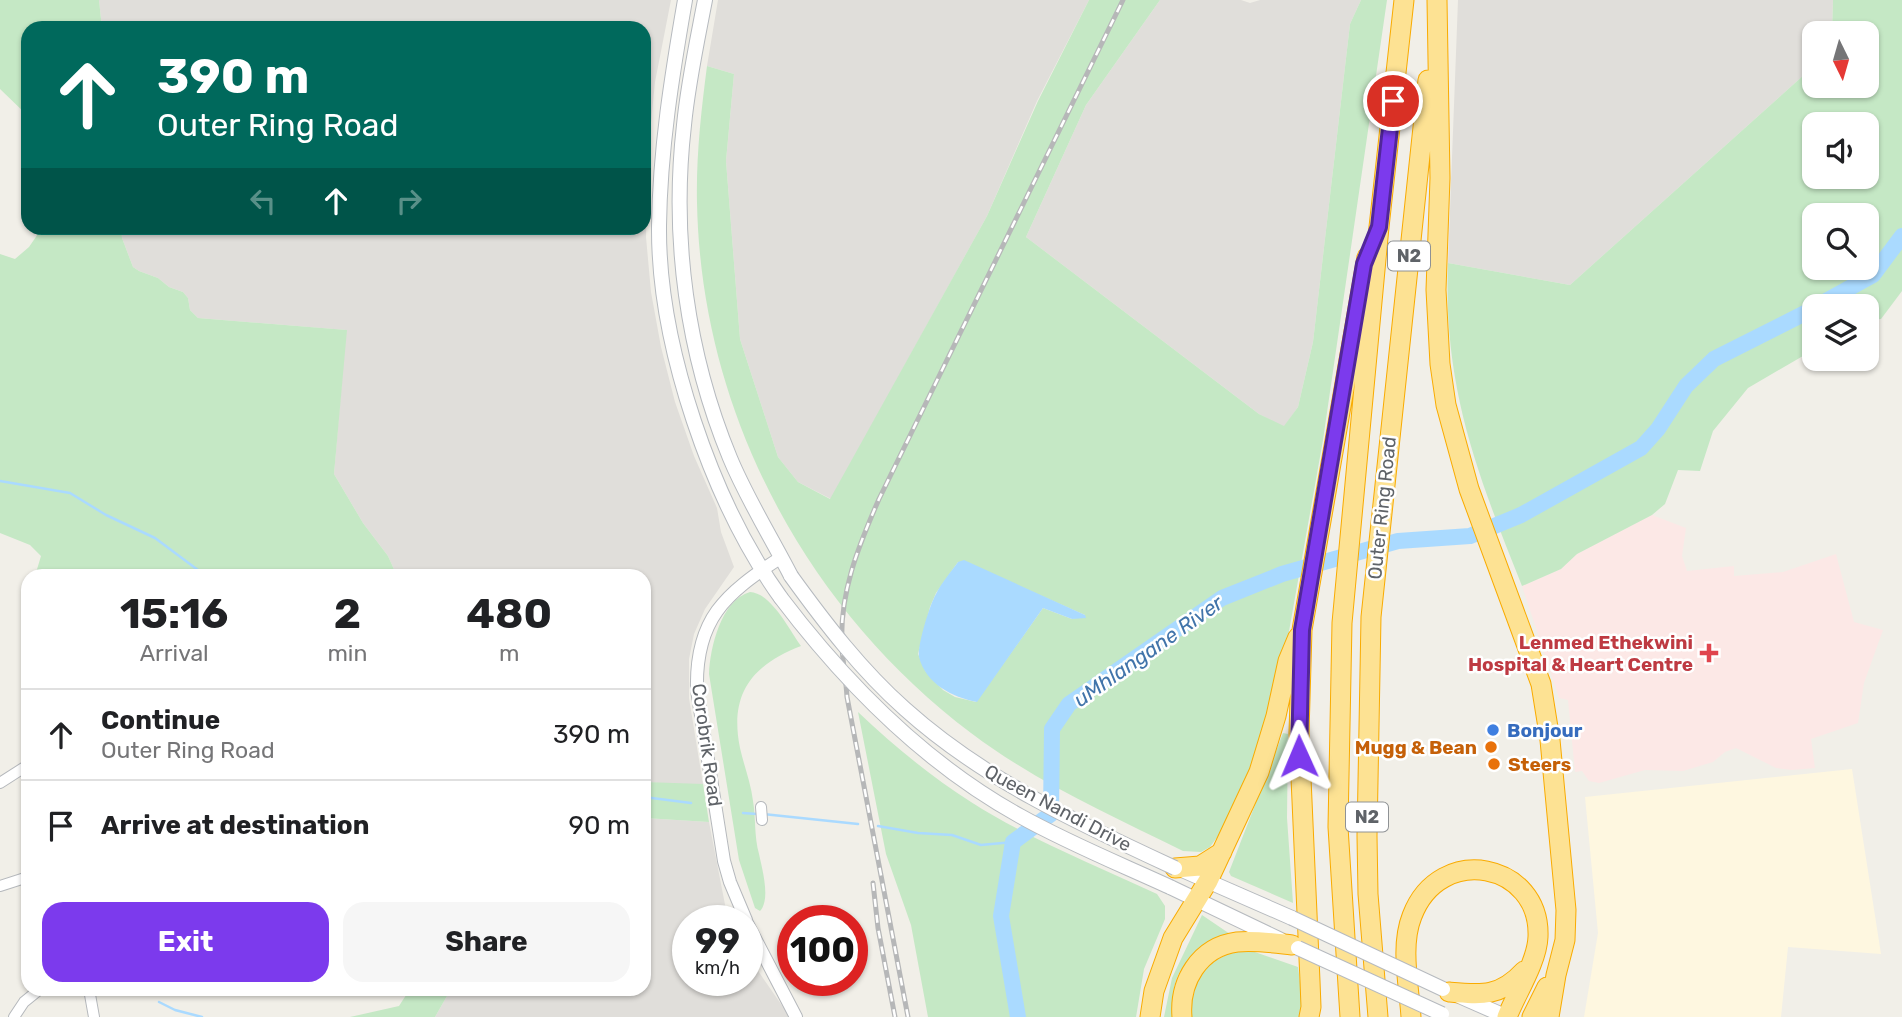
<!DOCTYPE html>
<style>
body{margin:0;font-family:Rubik,sans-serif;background:#f6f6f6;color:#202124;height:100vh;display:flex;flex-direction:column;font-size:26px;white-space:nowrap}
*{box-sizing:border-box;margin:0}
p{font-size:23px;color:#757577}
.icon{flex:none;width:38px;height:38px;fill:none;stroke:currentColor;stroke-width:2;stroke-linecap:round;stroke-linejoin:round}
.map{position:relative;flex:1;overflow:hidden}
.drawer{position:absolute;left:21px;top:569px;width:630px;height:427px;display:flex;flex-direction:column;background:#fff;border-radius:21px;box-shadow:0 2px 5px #0004}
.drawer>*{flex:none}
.top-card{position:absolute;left:21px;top:21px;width:630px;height:214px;border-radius:21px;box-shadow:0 2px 5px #0004;background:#00695c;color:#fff;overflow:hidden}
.needle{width:46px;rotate:175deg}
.tools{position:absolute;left:1802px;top:21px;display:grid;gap:14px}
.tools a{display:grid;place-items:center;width:77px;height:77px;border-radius:14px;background:#fff;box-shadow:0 2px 5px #0004;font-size:35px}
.speed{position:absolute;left:672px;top:905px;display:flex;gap:14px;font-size:35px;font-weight:700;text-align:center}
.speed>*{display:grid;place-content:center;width:91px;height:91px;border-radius:50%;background:#fff;box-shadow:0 2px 5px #0004;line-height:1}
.speed small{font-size:18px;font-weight:400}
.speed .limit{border:10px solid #d22;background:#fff;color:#111}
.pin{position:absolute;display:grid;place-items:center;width:60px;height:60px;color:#fff;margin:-30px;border:4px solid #fff;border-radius:50%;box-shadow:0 2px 7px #0007}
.me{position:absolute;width:77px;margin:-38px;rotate:359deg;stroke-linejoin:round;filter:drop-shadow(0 0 5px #0008)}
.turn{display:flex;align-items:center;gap:24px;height:147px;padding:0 21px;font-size:32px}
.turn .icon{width:91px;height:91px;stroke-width:2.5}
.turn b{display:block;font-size:49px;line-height:60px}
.lanes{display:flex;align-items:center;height:66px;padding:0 21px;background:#0003;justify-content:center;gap:35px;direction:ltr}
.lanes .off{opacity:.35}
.eta{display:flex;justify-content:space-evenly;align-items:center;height:119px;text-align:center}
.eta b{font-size:42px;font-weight:700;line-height:49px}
.cta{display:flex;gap:14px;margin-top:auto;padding:14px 21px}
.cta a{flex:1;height:80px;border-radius:21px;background:#7c3aed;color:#fff;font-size:28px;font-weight:700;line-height:80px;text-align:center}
.cta a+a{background:#f6f6f6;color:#202124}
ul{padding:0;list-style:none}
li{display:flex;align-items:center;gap:21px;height:91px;padding:0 21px;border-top:2px solid #e0e0e0}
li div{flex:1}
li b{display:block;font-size:26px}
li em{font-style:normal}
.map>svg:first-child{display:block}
.commercial{fill:#fef7e0}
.industrial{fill:#e0deda}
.medical{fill:#fce8e6}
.green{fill:#c5e8c5;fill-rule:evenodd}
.water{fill:#aadaff}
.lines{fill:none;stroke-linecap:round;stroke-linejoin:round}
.stream{stroke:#aadaff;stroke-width:2.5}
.river{stroke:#aadaff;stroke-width:16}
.minor-casing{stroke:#b5b8bc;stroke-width:12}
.tertiary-casing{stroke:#b5b8bc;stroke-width:14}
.secondary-casing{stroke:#b6babf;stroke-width:16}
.motorway-casing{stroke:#f9ab00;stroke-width:21}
.minor{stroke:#fff;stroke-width:10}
.tertiary{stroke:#fff;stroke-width:12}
.secondary{stroke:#fff;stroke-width:14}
.motorway{stroke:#fde293;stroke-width:19}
.rail-casing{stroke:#b6b7b8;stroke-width:5}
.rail{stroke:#fff;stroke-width:2.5;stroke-dasharray:8;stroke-linecap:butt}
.secondary-bridge-casing{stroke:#b6babf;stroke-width:16;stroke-linecap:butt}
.secondary-bridge{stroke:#fff;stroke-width:14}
.route-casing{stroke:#51269a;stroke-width:18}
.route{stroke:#7c3aed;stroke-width:12}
.health-dot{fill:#e0444e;stroke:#fff;stroke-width:2.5}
.shop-dot{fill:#3f7fe0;stroke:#fff;stroke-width:2.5}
.food-dot{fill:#e8710a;stroke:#fff;stroke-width:2.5}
.labels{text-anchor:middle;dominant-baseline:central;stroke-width:5;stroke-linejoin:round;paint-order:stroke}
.shield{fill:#fff;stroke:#8f9295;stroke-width:2}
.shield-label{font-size:18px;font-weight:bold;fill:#5f6368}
.street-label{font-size:19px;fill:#5f6368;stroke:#fff}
.health-label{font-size:19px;font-weight:bold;fill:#be3a42;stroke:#fff;text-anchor:end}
.shop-label{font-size:19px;font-weight:bold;fill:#366cbe;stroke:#fff;text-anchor:start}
.food-label{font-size:19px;font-weight:bold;fill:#c56008;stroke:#fff;text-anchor:end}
.water-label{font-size:21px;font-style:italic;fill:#4174aa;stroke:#fff}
</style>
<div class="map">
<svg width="1902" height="1017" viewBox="0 0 1902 1017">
<rect width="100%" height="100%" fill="#f1efe8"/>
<!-- commercial -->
<path class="commercial" d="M1852,769l29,185 -93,-7 -7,70h-197l14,-84 -13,-136z"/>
<!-- industrial -->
<path class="industrial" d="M99,0h572l-16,82 -7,71 -2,84 5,55 10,55 14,55 19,54 23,52 4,24 13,35 -29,42 -11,25 -5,25v39l14,86h-30l-29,-2v-206h-247l-9,-20 -25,-33 -29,-49 12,-144 -148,-12 -8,-8 -2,-12 -5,-6 -14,-5 -11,-9 -19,-7 -6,-4 -11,-29 -1,-10h523v-200h-542z
M718,0h371l-52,101 -50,115 -156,283 -33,-17 -20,-25 -38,-118 -14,-178 8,-87 -27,-8z
M1160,0h81l9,3 10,-3h101l-11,24 -37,318 -15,65 -14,20 -25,-13 -233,-177 60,-132z
M1458,0h375l-1,33h-17v32l-245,220 -122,-22z
M644,818l65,4 19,98h-40v60h59v-25l43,62h-355l16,-28h193z"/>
<!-- medical -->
<path class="medical" d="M1652,515l34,13 -4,28 5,15 47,-5v10l49,-4 53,-18 18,68 29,8 -19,53 -6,40 -47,16 4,29 -23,2 -16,-2 -40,-20 -11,4 -12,10 -30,9 -38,-1 -46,13 -10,-2 -7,-10 -7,1 -7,-72 -9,-2 -37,-112 39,-17 16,-15z"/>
<!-- green -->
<path class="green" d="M0,0h99l3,28h-74v88l-28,-27z
M1089,0h71l-74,105 -60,132 233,177 25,12 14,-19 15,-65 37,-318 11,-24h26l-64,440 -35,197 -33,123 -34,72 -11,15 -9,5 -18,-1c-73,-36 -147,-69 -212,-118 -166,-125 -270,-322 -274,-530 -1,-46 4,-91 10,-137l27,8 -8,87 14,178 38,118 20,25 32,17 157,-283 51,-115zM958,562l8,1 119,52 -13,4 -29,-11 -67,94 -21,-5 -12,-7 -17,-18 -8,-18 12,-47 6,-14z
M1833,0h69v291l-21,28 -14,1v-14h-52v43l-67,39 -35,43 -13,40 -22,-1 -13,34 -13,11 -75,39 -16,15 -39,17c-45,-113 -79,-198 -74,-323l122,22 245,-220v21h52v-53h-35zM1815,124h52v53h-52zM1815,215h52v53h-52z
M42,228h79l1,10 11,29 6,4 19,7 11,9 14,5 5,6 2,12 8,8 149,12 -13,144 29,49 25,33 9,20h-362l6,-20 -11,-11 -30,-12v-279l15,5 14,-12z
M750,592c21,1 39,37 51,54 -49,19 -72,48 -61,102 4,18 11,35 13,53 3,17 1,35 6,53 3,14 12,46 1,57l-5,-3 -16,-48 -30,-186c1,-26 12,-74 41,-82z
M858,712c35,33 72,64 113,90 58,37 124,63 186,92l8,12v13l-21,50 -8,48h-208l-17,-92 -25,-71z
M1283,733l5,1 -1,84 6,85 -62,-27 -2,-4z
M644,782l59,2 6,38 -65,-4z
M1202,915l28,19c-40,21 -61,32 -57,83h-9l8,-39z
M1239,950h10l49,17 4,30 -1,20h-110c-4,-36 16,-57 48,-67z
M410,989h41l-16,28h-85l49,-11z"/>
<!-- water -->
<path class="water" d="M964,560l121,55 1,3 -14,1 -29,-11 -66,94c-25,-5 -51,-18 -58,-45 -2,-11 11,-53 17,-63 6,-12 15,-22 22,-32z"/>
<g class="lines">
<!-- stream -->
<path class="stream" d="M0,481l70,12 36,22 49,23 51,38
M644,797l47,6
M743,813l14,1
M763,814l95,10
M878,826l40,7 34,2 29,10 32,-3
M159,1002l16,8 27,7"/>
<!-- river -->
<path class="river" d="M1817,306l56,-31 29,-39
M1018,1017l-17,-101 11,-68 1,-6 38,-28 1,-85 17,-25 153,-106 60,-24 116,-33 72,-5 51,-21 120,-67 17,-19 28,-43 28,-27 101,-51"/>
<!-- minor casing -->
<g class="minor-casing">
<path id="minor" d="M0,783l28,-18
M761,807l1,13
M0,886l28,-9
M89,989l5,28
M14,1017l10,-15 16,-13"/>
</g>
<!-- tertiary casing -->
<g class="tertiary-casing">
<path id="tertiary" d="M746,920l-16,-38 -6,-21 -27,-171c-2,-71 28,-96 83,-132
M747,923l49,94"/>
</g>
<!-- secondary casing -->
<g class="secondary-casing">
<path id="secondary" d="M685,0c-13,75 -25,149 -26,226 -1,119 53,276 122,372
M705,0c-8,42 -17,83 -21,125 -13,113 3,229 46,333 17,41 41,79 61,118
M1180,869l112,49
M1170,887l111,53
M1457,995l50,22"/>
</g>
<!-- motorway casing -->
<g class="motorway-casing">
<path id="motorway" d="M1437,0l3,178 -4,112 4,74 6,41 23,84 72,195 9,56 16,170 -1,30 -9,35 -7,42
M1175,868l25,-2 22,-14
M1449,992c33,3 51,5 75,-21
M1150,1017l4,-26 19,-53 35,-57 51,-109 17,-56 12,-55 10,-24
M1182,1017c-3,-35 17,-70 55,-75 18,-2 37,1 55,3
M1309,1017l2,-10 -1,-26 -11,-248 3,-103 65,-373
M1350,1017l-12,-190 4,-204 37,-396 25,-227
M1378,1017l-10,-123 -1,-58 4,-219 57,-537
M1411,1017c-2,-32 -11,-71 1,-101 28,-74 129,-53 126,21 -1,25 -22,57 -31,80
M1532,1017l15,-30"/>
</g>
<!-- minor -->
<use href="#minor" class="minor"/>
<!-- tertiary -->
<use href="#tertiary" class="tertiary"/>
<!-- secondary -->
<use href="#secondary" class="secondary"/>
<!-- motorway -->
<use href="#motorway" class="motorway"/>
<!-- rail casing -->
<g class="rail-casing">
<path id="rail" d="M873,883l5,45 17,89
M908,1017l-61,-320c-1,-17 -4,-33 -5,-50 -3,-53 16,-100 37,-148l244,-499"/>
</g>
<!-- rail -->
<use href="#rail" class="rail"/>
<!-- secondary-bridge casing -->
<g class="secondary-bridge-casing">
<path id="secondary-bridge" d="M791,576c34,47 70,94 114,133 79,71 175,115 270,159
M781,598c66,87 143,165 239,218 48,27 100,48 150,71
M1292,918l151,71
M1298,948l144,66"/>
</g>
<!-- secondary-bridge -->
<use href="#secondary-bridge" class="secondary-bridge"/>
</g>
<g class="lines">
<!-- route casing -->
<g class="route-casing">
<path id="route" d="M1299,756l3,-126 62,-366 15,-37 14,-126"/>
</g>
<!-- route -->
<use href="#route" class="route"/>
</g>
<!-- markers -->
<path class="health-dot" d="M1705.5 642.5h7v7h7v7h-7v7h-7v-7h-7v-7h7z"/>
<circle class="shop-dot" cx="1493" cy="730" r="7"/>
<g class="food-dot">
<circle cx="1491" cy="747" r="7"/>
<circle cx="1494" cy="764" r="7"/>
</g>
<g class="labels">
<!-- shield labels -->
<g class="shield">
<rect x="1388" y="241.5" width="42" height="29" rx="5"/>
<rect x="1346" y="802.5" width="42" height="29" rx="5"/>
</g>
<g class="shield-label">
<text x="1409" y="256">N2</text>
<text x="1367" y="817">N2</text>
</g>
<!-- street labels -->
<g class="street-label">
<text transform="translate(1382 508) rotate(-84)">Outer Ring Road</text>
<text transform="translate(707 745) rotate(82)">Corobrik Road</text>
<text transform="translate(1058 808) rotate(28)">Queen Nandi Drive</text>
</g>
<!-- health labels -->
<g class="health-label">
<text x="1693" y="642">Lenmed Ethekwini<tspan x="1693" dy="22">Hospital &amp; Heart Centre</tspan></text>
</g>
<!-- shop labels -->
<g class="shop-label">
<text x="1507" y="730">Bonjour</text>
</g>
<!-- food labels -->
<g class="food-label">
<text x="1477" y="747">Mugg &amp; Bean</text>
<text x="1508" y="764" text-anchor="start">Steers</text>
</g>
<!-- water labels -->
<g class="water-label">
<text transform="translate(1148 651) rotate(-35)">uMhlangane River</text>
</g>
</g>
</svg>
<div class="tools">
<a><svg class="needle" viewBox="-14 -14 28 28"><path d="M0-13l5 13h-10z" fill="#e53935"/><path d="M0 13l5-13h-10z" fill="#757577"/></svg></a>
<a><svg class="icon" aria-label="sound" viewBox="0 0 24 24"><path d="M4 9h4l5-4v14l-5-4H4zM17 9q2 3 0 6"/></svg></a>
<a><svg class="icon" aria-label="search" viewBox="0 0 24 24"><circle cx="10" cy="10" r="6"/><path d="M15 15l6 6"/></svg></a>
<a><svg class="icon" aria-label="layers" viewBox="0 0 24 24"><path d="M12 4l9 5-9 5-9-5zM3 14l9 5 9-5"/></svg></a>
</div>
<div class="speed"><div>99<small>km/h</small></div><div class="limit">100</div></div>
<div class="pin" style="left:1393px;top:101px;background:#d93025"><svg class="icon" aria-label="arrive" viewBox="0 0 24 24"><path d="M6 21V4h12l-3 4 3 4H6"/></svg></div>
<svg class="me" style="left:1299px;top:756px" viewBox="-20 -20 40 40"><path d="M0-17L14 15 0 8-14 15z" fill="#7c3aed" stroke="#fff" stroke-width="4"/></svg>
<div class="top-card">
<div class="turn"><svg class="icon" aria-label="ahead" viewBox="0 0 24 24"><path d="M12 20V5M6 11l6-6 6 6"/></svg><div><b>390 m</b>Outer Ring Road</div></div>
<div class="lanes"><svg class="icon off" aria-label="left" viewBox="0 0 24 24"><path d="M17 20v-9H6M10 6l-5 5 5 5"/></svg><svg class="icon" aria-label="ahead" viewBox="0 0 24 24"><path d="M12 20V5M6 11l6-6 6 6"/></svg><svg class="icon off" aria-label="right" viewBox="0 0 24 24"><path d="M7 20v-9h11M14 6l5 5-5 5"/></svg></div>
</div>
<section class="drawer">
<div class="eta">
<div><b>15:16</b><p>Arrival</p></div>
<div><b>2</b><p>min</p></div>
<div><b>480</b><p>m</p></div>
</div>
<ul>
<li><svg class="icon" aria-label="ahead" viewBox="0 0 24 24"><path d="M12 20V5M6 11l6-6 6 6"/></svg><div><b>Continue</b><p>Outer Ring Road</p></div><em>390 m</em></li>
<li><svg class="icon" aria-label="arrive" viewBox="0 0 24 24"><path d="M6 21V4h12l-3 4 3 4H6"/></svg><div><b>Arrive at destination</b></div><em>90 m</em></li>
</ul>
<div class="cta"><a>Exit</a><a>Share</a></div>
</section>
</div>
